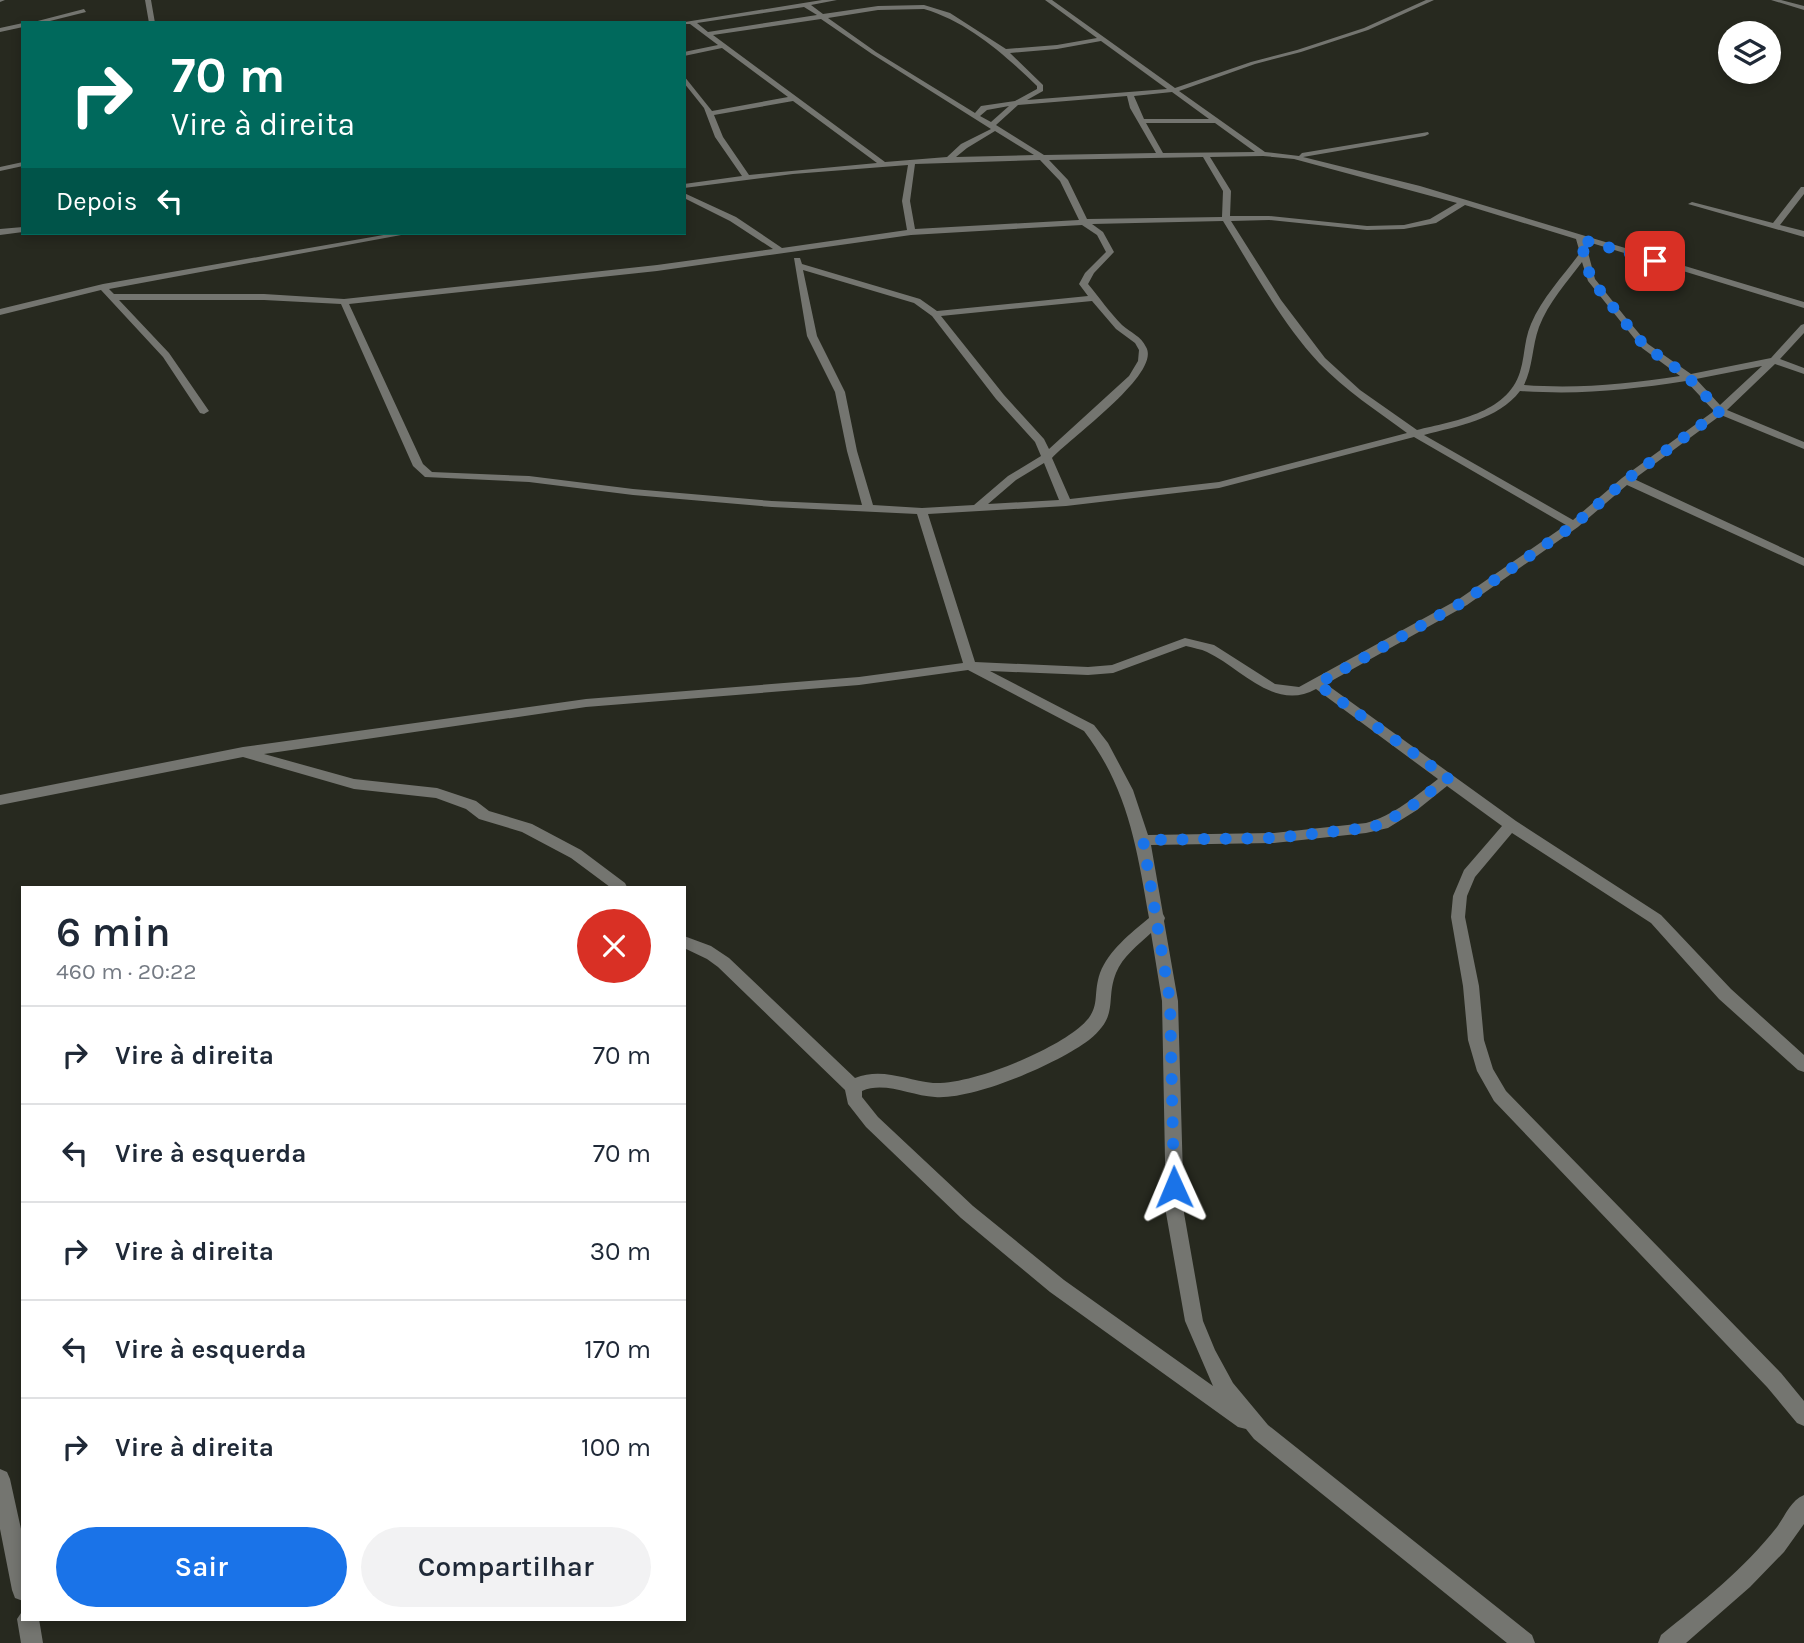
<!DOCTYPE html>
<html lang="pt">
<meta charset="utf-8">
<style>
body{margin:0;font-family:Karla,sans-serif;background:#f2f2f3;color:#1f2937;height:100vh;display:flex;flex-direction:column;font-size:26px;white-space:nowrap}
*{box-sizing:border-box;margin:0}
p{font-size:23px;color:#747a83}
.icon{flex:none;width:38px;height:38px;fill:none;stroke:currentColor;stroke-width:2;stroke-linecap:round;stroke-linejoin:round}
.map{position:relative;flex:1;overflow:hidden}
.side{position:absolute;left:21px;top:886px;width:665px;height:735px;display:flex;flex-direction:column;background:#fff;border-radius:0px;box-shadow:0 4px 10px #0003}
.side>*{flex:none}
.top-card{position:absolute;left:21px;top:21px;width:665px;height:214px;border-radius:0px;box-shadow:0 4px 10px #0003;background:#00695c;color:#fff;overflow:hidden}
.tools{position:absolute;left:1718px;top:21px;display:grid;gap:14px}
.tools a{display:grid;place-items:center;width:63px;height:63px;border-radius:50%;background:#fff;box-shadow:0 4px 10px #0003;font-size:35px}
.pin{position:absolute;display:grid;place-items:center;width:60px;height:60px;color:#fff;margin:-30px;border-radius:14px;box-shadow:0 4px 10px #0006}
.me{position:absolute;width:77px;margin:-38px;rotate:359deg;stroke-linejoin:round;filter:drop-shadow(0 0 5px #0008)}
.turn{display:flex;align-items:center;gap:24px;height:147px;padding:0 35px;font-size:32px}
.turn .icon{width:91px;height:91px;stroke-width:2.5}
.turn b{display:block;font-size:49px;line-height:60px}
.then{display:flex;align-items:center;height:66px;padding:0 35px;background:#0003;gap:14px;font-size:26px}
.round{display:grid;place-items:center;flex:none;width:74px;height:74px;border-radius:37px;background:#f2f2f3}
.summary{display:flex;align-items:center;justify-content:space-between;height:119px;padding:0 35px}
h1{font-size:42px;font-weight:600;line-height:52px}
.button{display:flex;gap:14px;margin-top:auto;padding:14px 35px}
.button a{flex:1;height:80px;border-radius:42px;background:#1a73e8;color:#fff;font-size:28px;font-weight:600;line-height:80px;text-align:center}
.button a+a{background:#f2f2f3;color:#1f2937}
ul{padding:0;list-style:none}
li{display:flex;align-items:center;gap:21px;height:98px;padding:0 35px;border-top:2px solid #e0e1e3}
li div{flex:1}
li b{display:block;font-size:26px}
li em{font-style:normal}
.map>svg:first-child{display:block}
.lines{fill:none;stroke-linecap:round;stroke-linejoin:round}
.minor{fill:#747570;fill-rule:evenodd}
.route{stroke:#1a73e8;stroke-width:12;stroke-dasharray:0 21.6}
</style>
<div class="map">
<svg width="1804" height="1643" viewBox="0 0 1804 1643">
<rect width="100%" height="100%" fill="#27291f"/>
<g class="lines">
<!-- minor -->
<path class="minor" d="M0,0h5l-5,2z
M145,0h6l4,23h-6z
M822,0h15l-26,5 12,9 55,-8 46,-1 26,8 56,36 51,-4 40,-7 -52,-38h7l123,88 76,-26 46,-12 67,-22 62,-28h8l-66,30 -67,22 -46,12 -76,27 86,61 34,4 3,-3 126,-21 1,2 -4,2 -122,21 117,29 384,116v6l-219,-67 10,38 31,39 22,26 43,30 80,-16 30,-33 3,-1v9l-24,26 24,9v6l-29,-10 -48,46 77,32v7l-83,-34 -87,64 170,79v8l-177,-81 -49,42 -111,78 -141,79 190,137 145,94 70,74 73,66v17l-6,-2 -79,-71 -68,-76 -139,-90 -37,44 -8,19 -2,21 14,69 5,54 9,29 13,22 275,282 23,28v25l-7,-3 -30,-36 -273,-286 -17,-30 -9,-31 -5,-54 -12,-69 2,-21 11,-26 38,-44 -55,-40 -30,24 -29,18 -22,5 -92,10 -123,2 12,69 2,4 -1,3 14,80 6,212 19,108 12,29 18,33 35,42 264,210 3,8h-28l-253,-204 -8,-10 -8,-2 -188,-135 -89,-74 -95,-91 -18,-23 -3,-14 -127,-123 -11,-8 -23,-11v-12l27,10 18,12 126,120c27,-11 51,2 78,5 38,2 120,-32 148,-57 21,-18 11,-30 19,-53 9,-23 30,-39 49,-55 -12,-69 -21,-130 -65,-187l-116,-61 -109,15 -273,22 -322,47 90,25 83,9 39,13 13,10 43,13 49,26 44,33 2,4h-17l-39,-29 -49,-26 -43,-13 -13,-10 -30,-11 -82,-9 -111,-32 -243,48v-10l243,-48 343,-48 273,-22 104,-14 -46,-149 -145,-7 -139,-12 -104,-13 -104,-5 -12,-11 -72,-162 -77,-4h-145l50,53 40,58 -5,3 -4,-1 -37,-56 -62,-67 -101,25v-6l103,-25 292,-51h17l-303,56 5,5h150l80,5 313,-34 116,-16 -43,-28 -46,-23v-5l52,24 46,31 125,-18 -5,-29 6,-36 -115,9 -109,14v-4l58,-8 -27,-39 -11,-29 -20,-25v-7l28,35 76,-14 -66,-49 -38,8v-4l34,-7 -28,-21h-5v-2zM804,7l13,8 -109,17 -11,-9zM924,9c44,13 80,45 113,77v3l-22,12 -34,5 -6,7 -99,-61 -48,-34 50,-8zM821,19l51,35 119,75 -30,15 -14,13 -62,5 -172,-127zM1101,41l66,48 -140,11 16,-9v-6l-33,-32 47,-4zM1172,92l37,27h-65l-10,-23zM1127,96l3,12 26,45 -112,2 -48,-30 22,-20zM793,101l84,62 -128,12 -26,-38 -9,-22zM1009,106l-18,16 -11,-6 7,-6zM1146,123h69l40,29 -92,1zM995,131l39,24 -78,2 11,-9zM1263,156l31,3 163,44 -27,16 -26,6 -37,1 -98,-10h-39l1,-25 -21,-34zM1203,157l20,34 -1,26 -135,2 -19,-39 -19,-20zM1040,160l20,21 19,39 -164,9 -5,-28 5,-37zM1465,205l111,34 4,14c-17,23 -38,45 -49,71 -7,16 -6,32 -11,48 -13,42 -67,49 -103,58l-57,-40 -35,-32 -44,-58 -50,-79 38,-1 98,10 37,-1 32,-6zM1223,221c29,47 58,101 96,142 26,27 58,48 88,70l-188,49 -149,17 -18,-41c18,-20 110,-85 94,-111 -5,-11 -15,-14 -24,-22 -12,-12 -23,-28 -34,-41l6,-11 20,-21 -11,-20 -11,-8zM1082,225l15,10 9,17 -21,21 -6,11 9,12 -151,15 -17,-12 -118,-35 -2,-6h-6l13,78 28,56 12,59 15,54 -90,-4 -139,-12 -104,-13 -97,-4 -9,-8 -74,-160 308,-33 254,-36zM1582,262l6,19 54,67 38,28c-54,8 -102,13 -156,9 9,-18 8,-39 15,-58 9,-24 28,-45 43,-65zM803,270l111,33 18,13 64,83 39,43 6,14 -33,20 -34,29 -52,3 -49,-3 -16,-54 -12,-59 -28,-56zM1092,301l24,28 19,14 4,7 -1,11 -9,15 -80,73 -5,-10 -40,-44 -63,-79zM1762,366l-42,39 -24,-26zM1686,381l28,30 -92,67 -49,42 -149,-85c33,-9 74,-15 96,-44 60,4 108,-1 166,-10zM1414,437l152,88 -107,74 -160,88 -24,-3 -61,-39 -29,-7 -73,27 -24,2 -113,-5 -47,-148 138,-8 153,-18zM1044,463l15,37 -71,4 28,-24zM1186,646c7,2 15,3 21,6 34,16 68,60 109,37l122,90c-22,17 -45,37 -72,44l-92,10 -126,2 -15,-45 -25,-47 -14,-18 -104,-54 98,4 25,-2zM1151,933l11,68 4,212 19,108 28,65 -149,-106 -91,-74 -95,-89 -16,-20v-6c23,-10 49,5 73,6 39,3 122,-33 154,-57 31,-25 16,-39 27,-67 6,-16 23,-29 35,-40z
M1771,0h10l23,6v4z
M84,9l2,3 -44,11h-12z
M23,23v4l-23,5v-4z
M23,162v4l-23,5v-4z
M1801,187h3v7l-24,31 24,6v6l-116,-33 4,-2 81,21z
M23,227v5l-23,3v-6z
M0,1469l7,3 3,7 13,59v63l-8,-3 -3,-8 -12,-61z
M1804,1495v29l-20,28 -34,35 -64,56h-28l3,-8c41,-33 83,-66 116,-108 8,-11 14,-27 27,-32z
M23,1610v9h16l4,24h-22l-4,-24z"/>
</g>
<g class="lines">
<!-- route -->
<path class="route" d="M1174,1187l-4,-186 -27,-161 131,-2 92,-10 17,-4 29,-18 36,-28 -131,-94 146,-82 111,-77 52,-45 94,-69 -33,-35 -42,-30 -22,-26 -32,-41 -11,-40 75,22"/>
</g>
</svg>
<div class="tools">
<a><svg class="icon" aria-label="layers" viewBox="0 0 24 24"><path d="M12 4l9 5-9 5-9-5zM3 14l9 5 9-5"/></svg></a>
</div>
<div class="pin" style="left:1655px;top:261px;background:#d93025"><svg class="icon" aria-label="arrive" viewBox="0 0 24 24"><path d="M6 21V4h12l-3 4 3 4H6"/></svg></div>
<svg class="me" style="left:1174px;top:1187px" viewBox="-20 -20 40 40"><path d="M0-17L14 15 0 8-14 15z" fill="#1a73e8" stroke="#fff" stroke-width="4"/></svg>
<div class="top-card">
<div class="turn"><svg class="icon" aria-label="right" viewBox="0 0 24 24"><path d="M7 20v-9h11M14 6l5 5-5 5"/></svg><div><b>70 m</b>Vire à direita</div></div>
<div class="then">Depois<svg class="icon" aria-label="left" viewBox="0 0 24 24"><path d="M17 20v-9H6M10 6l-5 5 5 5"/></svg></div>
</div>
<section class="side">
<div class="summary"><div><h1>6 min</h1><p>460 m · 20:22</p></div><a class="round" style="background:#d93025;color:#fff"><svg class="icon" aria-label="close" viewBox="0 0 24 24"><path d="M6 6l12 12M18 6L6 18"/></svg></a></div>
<ul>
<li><svg class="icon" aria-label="right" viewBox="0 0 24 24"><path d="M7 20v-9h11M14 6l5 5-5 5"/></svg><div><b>Vire à direita</b></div><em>70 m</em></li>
<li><svg class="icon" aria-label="left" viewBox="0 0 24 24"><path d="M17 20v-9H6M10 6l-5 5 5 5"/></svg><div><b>Vire à esquerda</b></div><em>70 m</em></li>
<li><svg class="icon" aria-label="right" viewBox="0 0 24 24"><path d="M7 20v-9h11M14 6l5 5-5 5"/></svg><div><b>Vire à direita</b></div><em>30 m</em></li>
<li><svg class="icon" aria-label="left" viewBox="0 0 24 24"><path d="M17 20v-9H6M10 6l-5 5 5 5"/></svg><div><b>Vire à esquerda</b></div><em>170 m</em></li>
<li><svg class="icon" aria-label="right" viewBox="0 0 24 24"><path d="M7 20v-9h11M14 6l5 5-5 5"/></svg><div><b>Vire à direita</b></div><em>100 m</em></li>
</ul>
<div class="button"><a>Sair</a><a>Compartilhar</a></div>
</section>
</div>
